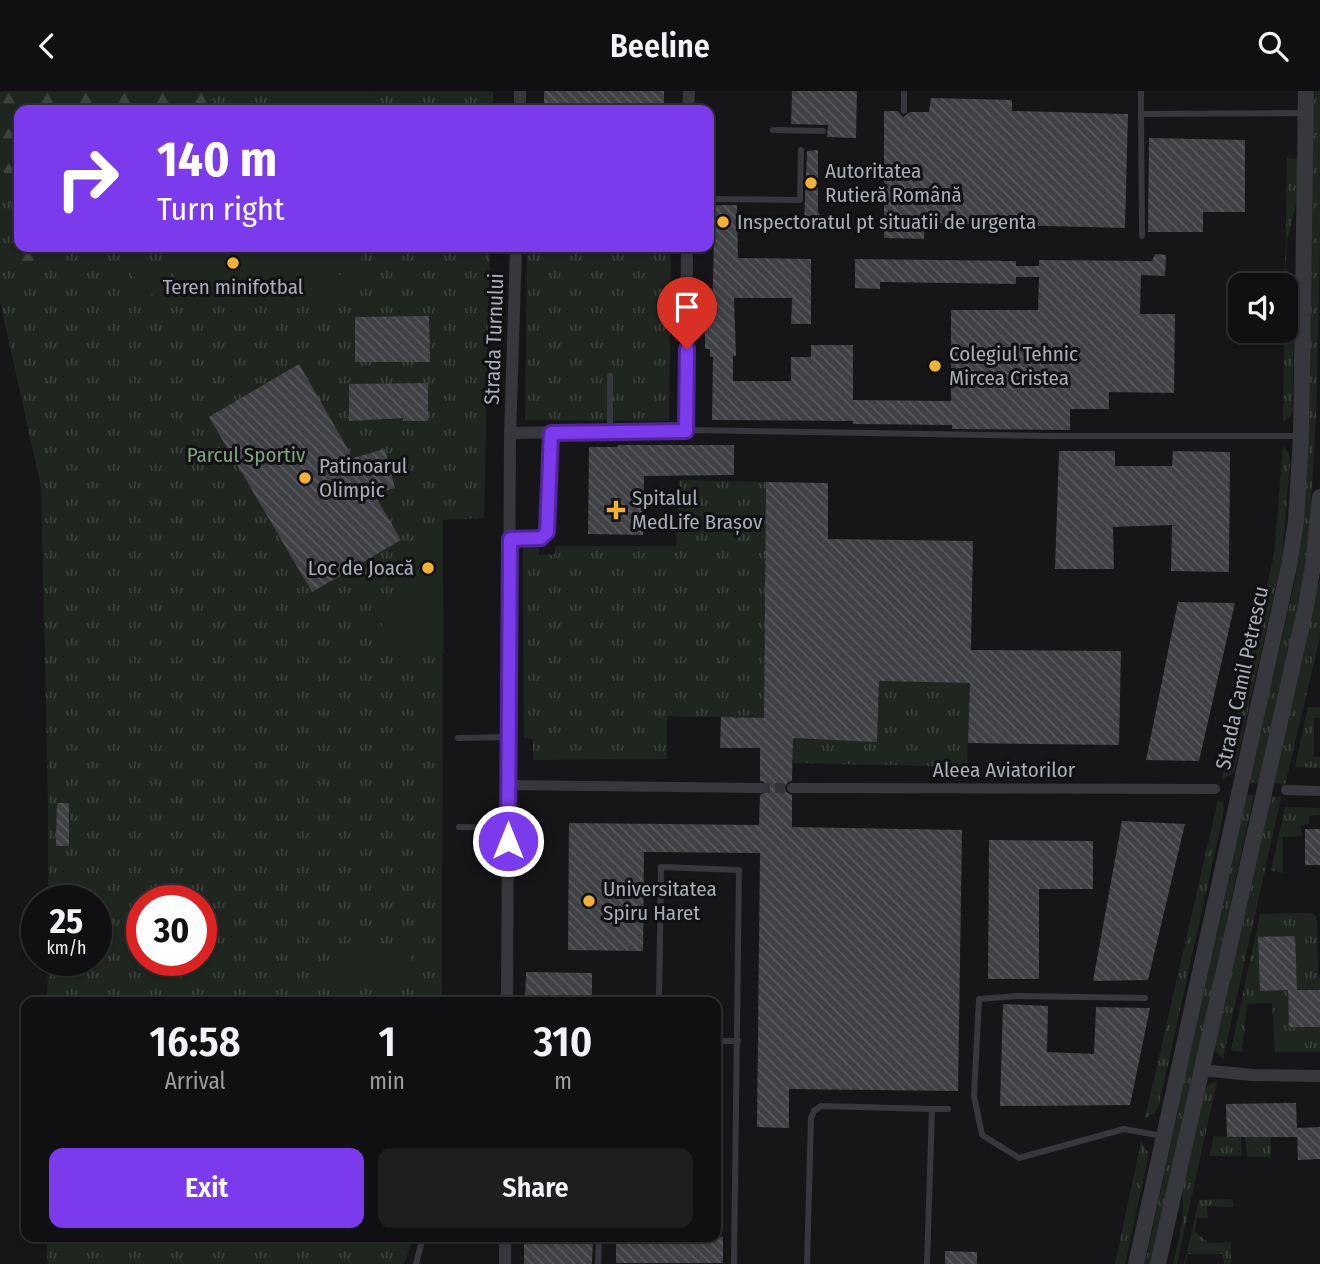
<!DOCTYPE html>
<meta charset="utf-8">
<style>
body{margin:0;font-family:"Fira Sans Condensed",sans-serif;background:#1e1e20;color:#f1f3f6;height:100vh;display:flex;flex-direction:column;font-size:26px;white-space:nowrap}
*{box-sizing:border-box;margin:0}
p{font-size:23px;color:#9c9d9f}
.icon{flex:none;width:38px;height:38px;fill:none;stroke:currentColor;stroke-width:2;stroke-linecap:round;stroke-linejoin:round}
.map{position:relative;flex:1;overflow:hidden}
.panel{position:absolute;left:21px;top:906px;width:700px;height:245px;display:flex;flex-direction:column;background:#101012;border-radius:14px;box-shadow:0 2px 5px #0004,0 0 0 2px #303032}
.panel>*{flex:none}
.guide{position:absolute;left:14px;top:14px;width:700px;height:147px;border-radius:14px;box-shadow:0 2px 5px #0004,0 0 0 2px #303032;background:#7c3aed;color:#fff;overflow:hidden}
.tools{position:absolute;left:1228px;top:182px;display:grid;gap:14px}
.tools a{display:grid;place-items:center;width:70px;height:70px;border-radius:14px;background:#101012;box-shadow:0 2px 5px #0004,0 0 0 2px #303032;font-size:35px}
.speed{position:absolute;left:21px;top:794px;display:flex;gap:14px;font-size:35px;font-weight:700;text-align:center}
.speed>*{display:grid;place-content:center;width:91px;height:91px;border-radius:50%;background:#101012;box-shadow:0 2px 5px #0004,0 0 0 2px #303032;line-height:1}
.speed small{font-size:18px;font-weight:400}
.speed .limit{border:10px solid #d22;background:#fff;color:#111}
.pin{position:absolute;display:grid;place-items:center;width:60px;height:60px;color:#fff;margin:-72px -30px;border-radius:50% 50% 50% 0;rotate:-45deg;box-shadow:0 0 7px #0007}
.pin .icon{rotate:45deg}
.me{position:absolute;width:77px;margin:-38px;rotate:0deg;stroke-linejoin:round;filter:drop-shadow(0 0 5px #0008)}
.turn{display:flex;align-items:center;gap:24px;height:147px;padding:0 28px;font-size:32px}
.turn .icon{width:91px;height:91px;stroke-width:2.5}
.turn b{display:block;font-size:49px;line-height:60px}
.eta{display:flex;justify-content:space-evenly;align-items:center;height:119px;text-align:center}
.eta b{font-size:42px;font-weight:600;line-height:49px}
.primary-button{display:flex;gap:14px;margin-top:auto;padding:14px 28px}
.primary-button a{flex:1;height:80px;border-radius:14px;background:#7c3aed;color:#fff;font-size:28px;font-weight:600;line-height:80px;text-align:center}
.primary-button a+a{background:#1e1e20;color:#f1f3f6}
header{display:flex;justify-content:space-between;align-items:center;height:91px;padding:0 28px;background:#101012;font-size:32px;font-weight:600}
.map>svg:first-child{display:block}
.grass{fill:url(#grass-tufts);fill-rule:evenodd}
.forest{fill:url(#forest-firs)}
.garden{fill:#1e261f}
.building{fill:url(#building-back-hatch)}
.lines{fill:none;stroke-linecap:round;stroke-linejoin:round}
.pedestrian-tunnel{stroke:#333438;stroke-width:10;stroke-dasharray:10 5;stroke-linecap:butt}
.service{stroke:#37383d;stroke-width:6}
.pedestrian{stroke:#37383d;stroke-width:10}
.minor{stroke:#37383d;stroke-width:12}
.tertiary{stroke:#37383d;stroke-width:16}
.route-casing{stroke:#51269a;stroke-width:18}
.route{stroke:#7c3aed;stroke-width:12}
.poi-dot{fill:#f2b134;stroke:#111113;stroke-width:2.5}
.labels{text-anchor:middle;dominant-baseline:central;stroke-width:6;stroke-linejoin:round;paint-order:stroke}
.poi-label{font-size:21px;fill:#a8adb8;stroke:#111113;text-anchor:start}
.street-label{font-size:21px;fill:#a8adb8;stroke:#111113}
.park-label{font-size:21px;fill:#7fa381;stroke:#111113}
</style>
<header><svg class="icon" aria-label="back" viewBox="0 0 24 24"><path d="M15 5l-7 7 7 7"/></svg>Beeline<svg class="icon" aria-label="search" viewBox="0 0 24 24"><circle cx="10" cy="10" r="6"/><path d="M15 15l6 6"/></svg></header>
<div class="map">
<svg width="1320" height="1173" viewBox="0 0 1320 1173">
<defs>
<pattern id="grass-tufts" width="24" height="20" patternUnits="userSpaceOnUse" patternTransform="scale(1.75)"><rect width="24" height="20" fill="#1e261f"/><path d="M3 7l-1-3M5 7V3M7 7l1-3M15 17l-1-3M17 17v-4M19 17l1-3" fill="none" stroke="#3c433d"/></pattern>
<pattern id="forest-firs" width="22" height="20" patternUnits="userSpaceOnUse" patternTransform="scale(1.75)"><rect width="22" height="20" fill="#1e261f"/><path d="M5 1l3.5 6h-7zM16 11l3.5 6h-7z" fill="#3c433d"/></pattern>
<pattern id="building-back-hatch" width="6" height="6" patternUnits="userSpaceOnUse" patternTransform="scale(1.75)"><rect width="6" height="6" fill="#404145"/><path d="M-1 5l2 2M0 0l6 6M5-1l2 2" fill="none" stroke="#595a5e"/></pattern>
</defs>
<rect width="100%" height="100%" fill="#161618"/>
<!-- grass -->
<path class="grass" d="M0,0h493v19h-474v137h471l-6,271 -41,2 -1,483h-395l1,-42h48v-60h-48v-100l-7,-315 -41,-184zM142,810h59v60h-59z
M1315,0h5v156l-4,171 -8,137 -17,85 -33,143 -9,-1 46,-201 4,-28 14,-439z
M1287,67l10,1v42l-10,39 -1,29 2,28 6,29 -2,85 -1,5 -8,6z
M527,156h144l-2,174 -144,-1z
M1283,354l6,10 1,8 -8,96 -48,214 -12,6 52,-224z
M679,389l87,2 -2,236 -97,-2v43l-134,1v-21l-9,-1 -1,-195 16,-1v13l16,-1v-8h121z
M1320,490v56l-35,148 -11,-2 43,-197z
M879,590l91,2 -3,84 -174,-4v-25l84,3z
M1308,616h12v11h-6v38l6,1v11l-25,-1z
M1246,704h8l-102,469h-7z
M1270,705l11,1 -58,262 -8,-9v-11z
M1218,709l5,3 1,8 -65,294 -4,8 -10,5z
M1285,716l35,1v7l-11,1v8l-8,1 1,11 -19,1v36l-12,-3z
M1312,822l4,3 1,6 1,53 2,4v11h-23l-39,-52 2,53 28,-1 1,37h31v25h-45l-3,-49 -25,1 -5,48 -11,-2 29,-136z
M1217,990l-40,183h-4l10,-45v-37l20,-91 6,-7z
M1214,1045l27,1 1,19h-33z
M1245,1046h26v20h-24z
M1141,1051l7,10v5l-23,107h-10z
M1232,1108l2,8 -27,-1 1,12h-11l-2,14 14,11 22,-1v22h-7l-1,-10h-36l-1,10h-2l15,-64z
M47,1146h367l-10,27h-357z"/>
<!-- forest -->
<path class="forest" d="M0,0h229l-39,19h-171v137h27l-20,29 -6,-5 -10,-74 -10,-43z"/>
<!-- garden -->
<path class="garden" d="M287,0h88l4,19h-86z
M125,156h16c2,23 12,36 35,42l139,1c23,-6 32,-19 32,-43h15c0,34 -13,43 -43,56l-147,-2c-7,-2 -17,-4 -23,-8 -13,-9 -25,-30 -24,-46z
M173,156h121v35l-121,-2z
M298,156h38c3,29 -14,35 -39,35z
M443,433l1,129 -62,-1v-40z
M411,857l1,39 -80,1v-39z"/>
<!-- building -->
<path class="building" d="M544,0h120v19h-120z
M792,0h65l-1,47 -29,-1 1,-12 -37,-1z
M931,7l81,2v11l116,3 -3,114 -200,-5 -1,16 -40,-1v-127h14l5,6 7,-5h19z
M1149,47l96,2v72h-42v20h-55z
M818,59v62l10,12 -24,1 3,-74z
M709,114h28l1,53 73,1v65h-20l1,-26h-58l2,58h-3v25h58v-24h20v-12h42v55l98,1v-91h87l1,-33h-23v7l-136,-2v7l-25,-1v-29l161,2v5h23v-6l113,1 3,-7 11,1 -1,21 -24,-1 -1,39h35l-1,79 -65,-1v17h-39v21l-118,-1v-4l-99,-1v-3l-141,-1 1,-63h-3v-8h-5v-20h4v-8l3,-1 2,-81h-5z
M429,225l1,46h-75v-45z
M299,273l54,94 32,-9 10,39 -21,6 27,46 -89,52 -103,-175z
M428,292v38h-25v-3l-54,3v-37z
M618,354h116v30l-90,1 -1,59 -55,-1 1,-87h29z
M1059,360h56v15h57l1,-15 57,1 -1,120 -58,-1 1,-46 -59,2 1,42h-59z
M766,391l62,1v56l145,2 -2,109 150,1 -2,94 -151,-2 2,-60 -91,-2 -2,61 -84,-4 -1,43 -4,1 -3,5 1,5 6,3v32l170,3 -4,261 -169,-2v39l-32,-1 3,-274 -116,-1 -1,99 -75,-1 1,-127 190,2 1,-30 6,-3 1,-5 -3,-5 -4,-1v-33h-40l1,-31 43,1z
M1178,511l57,1 -36,158 -53,-1z
M57,712h12v43h-13z
M1122,730l63,3 -37,156 -55,1z
M1305,738h15v36h-15z
M989,749l104,1v48h-54v90h-51z
M1295,845l2,54h23v37h-31l-1,-37 -28,1 -2,-54z
M526,881l66,1v30h-67z
M1003,913l45,2 -1,46 47,2 2,-47 54,1 -20,97 -130,1z
M1296,1012l1,25 23,-1v32l-22,1 -1,-26v3h-70l-1,-33z
M524,1146h69l-1,27h-68z
M616,1146h107v26h-107z
M945,1160l32,1v12h-32z"/>
<g class="lines">
<!-- pedestrian-tunnel -->
<path class="pedestrian-tunnel" d="M760,697h32"/>
<!-- service -->
<path class="service" d="M1141,0v23l164,-1
M904,20v-20
M1141,23l1,122
M773,39l50,1
M709,108l91,1 1,-50
M610,285v54
M686,339l365,6h249
M510,448l31,-1 6,-6 4,-99
M458,647l51,-1
M459,736l49,1
M1145,907l-128,-2 -38,3 -5,97 8,39 37,23 105,-29 38,7
M659,912l2,-136 78,3 -5,394
M716,950h22
M932,1018h16
M416,1173l7,-27
M598,1173l1,-27
M807,1173l4,-146 3,-7 7,-5 111,3 -5,155"/>
<!-- pedestrian -->
<path class="pedestrian" d="M508,694l252,3
M792,697l423,1
M1286,699l34,1"/>
<!-- minor -->
<path class="minor" d="M520,19v-19
M688,19l1,-19
M510,342l176,-3 1,-183
M507,912l3,-565 6,-191
M1201,979l52,5 67,1
M505,1173v-27"/>
<!-- tertiary -->
<path class="tertiary" d="M1136,1173l153,-698 7,-45 5,-85 5,-345
M1158,1173l148,-658 7,-40 7,-69"/>
</g>
<g class="lines">
<!-- route casing -->
<g class="route-casing">
<path id="route" d="M508,750l2,-302 31,-1 6,-6 4,-99 135,-2 1,-82"/>
</g>
<!-- route -->
<use href="#route" class="route"/>
</g>
<!-- markers -->
<g class="poi-dot">
<circle cx="811" cy="92" r="7"/>
<circle cx="723" cy="131" r="7"/>
<circle cx="233" cy="172" r="7"/>
<circle cx="935" cy="275" r="7"/>
<circle cx="305" cy="387" r="7"/>
<path d="M612.5 408.5h7v7h7v7h-7v7h-7v-7h-7v-7h7z"/>
<circle cx="428" cy="477" r="7"/>
<circle cx="589" cy="810" r="7"/>
</g>
<g class="labels">
<!-- poi labels -->
<g class="poi-label">
<text x="825" y="80">Autoritatea<tspan x="825" dy="24">Rutieră Română</tspan></text>
<text x="737" y="131">Inspectoratul pt situatii de urgenta</text>
<text x="233" y="196" text-anchor="middle">Teren minifotbal</text>
<text x="949" y="263">Colegiul Tehnic<tspan x="949" dy="24">Mircea Cristea</tspan></text>
<text x="319" y="375">Patinoarul<tspan x="319" dy="24">Olimpic</tspan></text>
<text x="632" y="407">Spitalul<tspan x="632" dy="24">MedLife Brașov</tspan></text>
<text x="414" y="477" text-anchor="end">Loc de Joacă</text>
<text x="603" y="798">Universitatea<tspan x="603" dy="24">Spiru Haret</tspan></text>
</g>
<!-- street labels -->
<g class="street-label">
<text transform="translate(494 248) rotate(-88)">Strada Turnului</text>
<text transform="translate(1242 587) rotate(-78)">Strada Camil Petrescu</text>
<text x="1004" y="679">Aleea Aviatorilor</text>
</g>
<!-- park labels -->
<g class="park-label">
<text x="246" y="364">Parcul Sportiv</text>
</g>
</g>
</svg>
<div class="tools">
<a><svg class="icon" aria-label="sound" viewBox="0 0 24 24"><path d="M4 9h4l5-4v14l-5-4H4zM17 9q2 3 0 6"/></svg></a>
</div>
<div class="speed"><div>25<small>km/h</small></div><div class="limit">30</div></div>
<div class="pin" style="left:687px;top:258px;background:#d93025"><svg class="icon" aria-label="arrive" viewBox="0 0 24 24"><path d="M6 21V4h12l-3 4 3 4H6"/></svg></div>
<svg class="me" style="left:508px;top:750px" viewBox="-20 -20 40 40"><circle r="17" fill="#7c3aed" stroke="#fff" stroke-width="3"/><path d="M0-11L8 9 0 5-8 9z" fill="#fff"/></svg>
<div class="guide">
<div class="turn"><svg class="icon" aria-label="right" viewBox="0 0 24 24"><path d="M7 20v-9h11M14 6l5 5-5 5"/></svg><div><b>140 m</b>Turn right</div></div>
</div>
<section class="panel">
<div class="eta">
<div><b>16:58</b><p>Arrival</p></div>
<div><b>1</b><p>min</p></div>
<div><b>310</b><p>m</p></div>
</div>
<div class="primary-button"><a>Exit</a><a>Share</a></div>
</section>
</div>
